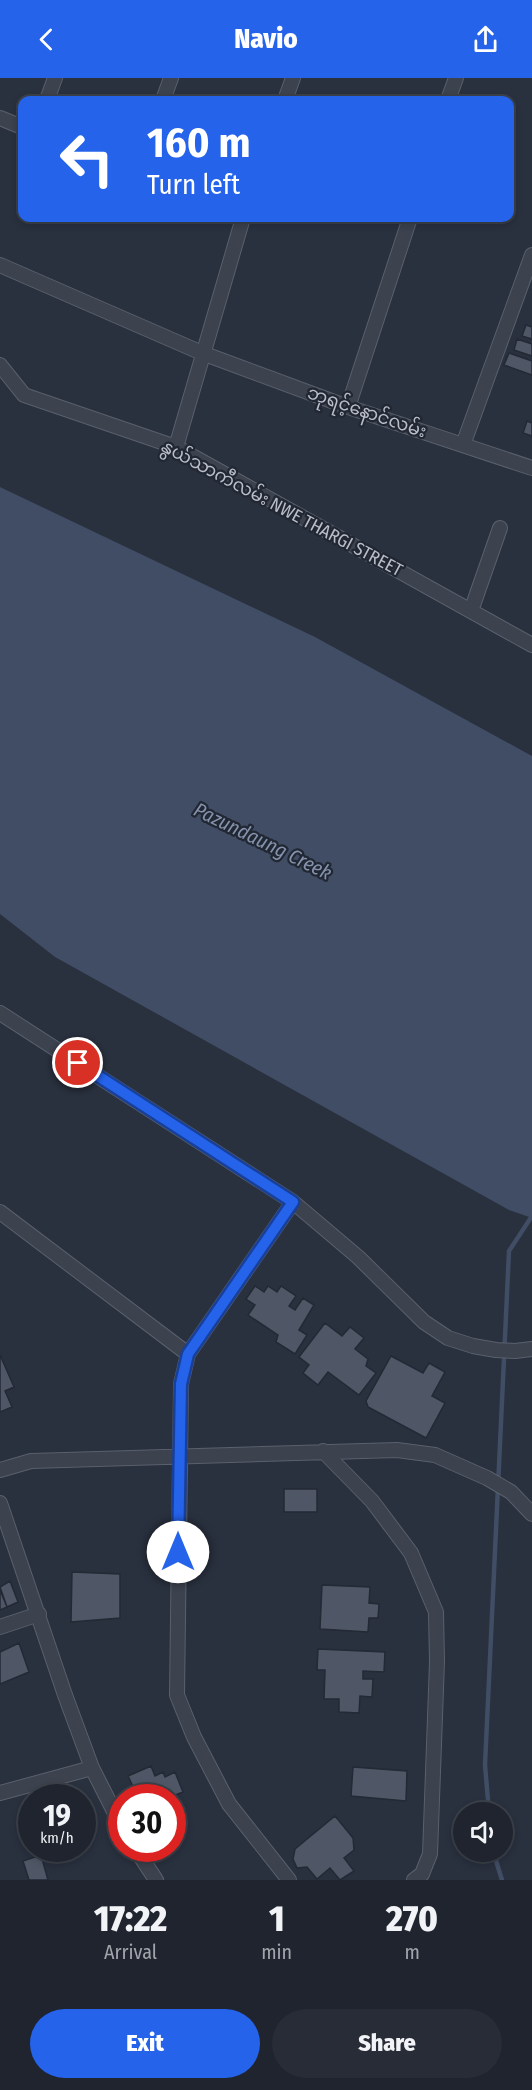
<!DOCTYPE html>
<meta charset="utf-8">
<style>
body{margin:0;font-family:"Fira Sans Condensed","Noto Sans Myanmar",sans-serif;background:#272c36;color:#f1f3f6;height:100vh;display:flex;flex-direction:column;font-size:22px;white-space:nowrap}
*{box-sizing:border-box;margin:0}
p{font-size:20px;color:#a1a4aa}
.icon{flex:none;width:33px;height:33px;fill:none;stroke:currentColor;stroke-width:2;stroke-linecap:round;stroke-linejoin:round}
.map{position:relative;height:1802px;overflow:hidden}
.side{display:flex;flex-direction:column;background:#1f242e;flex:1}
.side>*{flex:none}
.banner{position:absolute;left:18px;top:18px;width:496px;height:126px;border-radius:12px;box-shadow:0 3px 9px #0003,0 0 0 2px #3c414a;background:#2563eb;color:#fff;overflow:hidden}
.controls{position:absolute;left:453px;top:1724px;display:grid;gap:12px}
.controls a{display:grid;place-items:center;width:60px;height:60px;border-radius:50%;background:#1f242e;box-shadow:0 3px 9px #0003,0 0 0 2px #3c414a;font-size:30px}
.speed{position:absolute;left:18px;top:1706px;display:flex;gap:12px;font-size:30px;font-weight:700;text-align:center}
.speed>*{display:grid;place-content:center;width:78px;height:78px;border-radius:50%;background:#1f242e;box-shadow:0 3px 9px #0003,0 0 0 2px #3c414a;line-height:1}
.speed small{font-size:15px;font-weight:400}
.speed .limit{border:9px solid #d22;background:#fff;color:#111}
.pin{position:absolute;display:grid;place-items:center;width:51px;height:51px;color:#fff;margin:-26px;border:3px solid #fff;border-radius:50%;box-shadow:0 2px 6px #0007}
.me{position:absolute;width:66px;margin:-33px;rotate:0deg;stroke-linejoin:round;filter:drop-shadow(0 0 4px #0008)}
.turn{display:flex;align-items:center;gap:21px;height:126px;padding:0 30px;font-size:27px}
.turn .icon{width:78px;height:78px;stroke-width:2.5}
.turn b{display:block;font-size:42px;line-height:51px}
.eta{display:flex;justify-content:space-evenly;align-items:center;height:102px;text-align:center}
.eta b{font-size:36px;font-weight:800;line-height:42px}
.button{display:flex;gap:12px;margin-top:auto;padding:12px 30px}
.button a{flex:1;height:69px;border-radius:36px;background:#2563eb;color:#fff;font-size:24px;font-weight:800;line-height:69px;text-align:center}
.button a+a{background:#272c36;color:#f1f3f6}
header{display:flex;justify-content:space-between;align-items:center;height:78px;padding:0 30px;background:#2563eb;color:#fff;font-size:27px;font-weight:800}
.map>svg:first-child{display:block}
.water{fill:#404d65}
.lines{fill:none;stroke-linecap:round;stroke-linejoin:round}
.stream{stroke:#404d65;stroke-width:4.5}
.building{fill:#4f5766;stroke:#232935;stroke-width:1.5}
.minor-casing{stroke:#5a606c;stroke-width:16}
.minor{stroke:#3c424e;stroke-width:14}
.route-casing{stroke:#184099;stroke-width:15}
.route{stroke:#2563eb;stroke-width:10}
.labels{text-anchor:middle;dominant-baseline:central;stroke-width:4.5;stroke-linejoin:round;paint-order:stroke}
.street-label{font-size:18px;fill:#b9bec9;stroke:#212733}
.water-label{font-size:20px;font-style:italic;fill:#8492ac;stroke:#212733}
</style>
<header><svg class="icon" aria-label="back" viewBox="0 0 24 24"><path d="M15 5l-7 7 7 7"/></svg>Navio<svg class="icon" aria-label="share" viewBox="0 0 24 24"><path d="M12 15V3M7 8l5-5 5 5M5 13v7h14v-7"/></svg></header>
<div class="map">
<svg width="532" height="1802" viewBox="0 0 532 1802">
<rect width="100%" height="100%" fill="#29303e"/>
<!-- water -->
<path class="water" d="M0,409l315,150 217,119v462l-23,-8 -454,-253 -55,-43z"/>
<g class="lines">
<!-- stream -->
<path class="stream" d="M489,1734l-4,-47 24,-514 23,-35
M493,1773l9,29"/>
</g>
<!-- building -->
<path class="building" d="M526,247l6,2v12l-10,-3z
M517,261l15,5v12l-18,-6z
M509,275l23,8v14l-28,-10z
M527,343l5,2v13l-9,-3z
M255,1208l9,6 4,-6 9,6 4,-6 15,10 -7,10 6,4 8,-12 11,7 -15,25 8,5 -12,19 -19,-12 2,-7 -30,-20 7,-10 -9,-6z
M325,1245l17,13 8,-9 14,11 -9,11 13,10 -2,7 10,7 -17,22 -31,-23 -10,13 -15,-12 6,-8 -10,-8z
M0,1277l14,32 -9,4 7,16 -12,5z
M391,1278l32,17 6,-10 16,9 -13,24 13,7 -19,35 -58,-31 -2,-6z
M284,1411h33v23h-33z
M72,1494l48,2v44l-49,4z
M10,1503l8,21 -11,5 -7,-20z
M322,1507l48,2 -1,16 10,1 -1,14h-9l-1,14 -48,-3z
M0,1512l7,17 -7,3z
M19,1565l10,29 -29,12v-32z
M318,1571l67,3 -1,20 -21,-1v8h10l-1,18 -12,-1 -1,17 -20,-1v-13h-15l1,-29h-8z
M151,1688l4,10 8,-4 2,5 10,-5 8,20 -10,4 5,10 -6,3v-12h-34l-10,-21z
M353,1689l54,4 -1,30 -55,-5z
M335,1738l18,22 1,12 -10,8 10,13 -14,9 -10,-12 -13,11 -10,-12 -10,1 -4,-9 2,-10z
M41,1777l7,25h-19l-6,-19z"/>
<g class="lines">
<!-- minor casing -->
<g class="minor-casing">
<path id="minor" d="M47,22l8,-22
M163,22l8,-22
M285,22l8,-22
M448,22l8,-22
M0,40l22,9
M0,187l202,88 146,54 184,61
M0,287l24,30 152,52 356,198
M348,329l62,-189
M463,367l69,-190
M176,369l67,-229
M471,533l29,-83
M0,935l293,189 65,55 66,65 24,16 25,8 23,4 19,1 17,-2
M0,1134l188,142
M323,1373l49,50 39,52 25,59 1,50 -7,192 -8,20 -8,6
M0,1392l31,-9 366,-11 38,5 52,23 24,14 21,22
M0,1425l65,192 27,73 30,59
M0,1549l39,-13
M0,1715l92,-25
M135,1770l21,32
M289,1802l-60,-76 -35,-67 -17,-42 4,-311 7,-30 105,-152"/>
</g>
<!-- minor -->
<use href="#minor" class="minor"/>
</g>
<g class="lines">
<!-- route casing -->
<g class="route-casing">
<path id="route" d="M78,985l215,139 -105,152 -7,30 -3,168"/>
</g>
<!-- route -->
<use href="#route" class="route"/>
</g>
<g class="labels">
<!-- street labels -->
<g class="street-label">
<text transform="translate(367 334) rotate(19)">ဘုရင့်နောင်လမ်း</text>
<text transform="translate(282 430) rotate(28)">နွယ်သာကီလမ်း NWE THARGI STREET</text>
</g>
<!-- water labels -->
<g class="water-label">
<text transform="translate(263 763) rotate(26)">Pazundaung Creek</text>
</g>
</g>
</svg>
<div class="controls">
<a><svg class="icon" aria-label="sound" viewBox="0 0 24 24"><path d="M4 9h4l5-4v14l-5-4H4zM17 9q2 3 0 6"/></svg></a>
</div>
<div class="speed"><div>19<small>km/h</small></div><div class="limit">30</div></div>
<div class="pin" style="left:78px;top:985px;background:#d93025"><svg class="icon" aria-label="arrive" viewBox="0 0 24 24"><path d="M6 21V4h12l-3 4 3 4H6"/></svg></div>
<svg class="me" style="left:178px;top:1474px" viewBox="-20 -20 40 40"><circle r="19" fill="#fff"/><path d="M0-13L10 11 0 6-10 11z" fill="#2563eb"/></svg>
<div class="banner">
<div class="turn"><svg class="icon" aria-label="left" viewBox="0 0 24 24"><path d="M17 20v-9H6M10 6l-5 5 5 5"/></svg><div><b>160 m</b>Turn left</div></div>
</div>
</div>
<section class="side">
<div class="eta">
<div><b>17:22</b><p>Arrival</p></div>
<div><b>1</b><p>min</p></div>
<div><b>270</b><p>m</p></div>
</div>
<div class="button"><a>Exit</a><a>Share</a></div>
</section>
